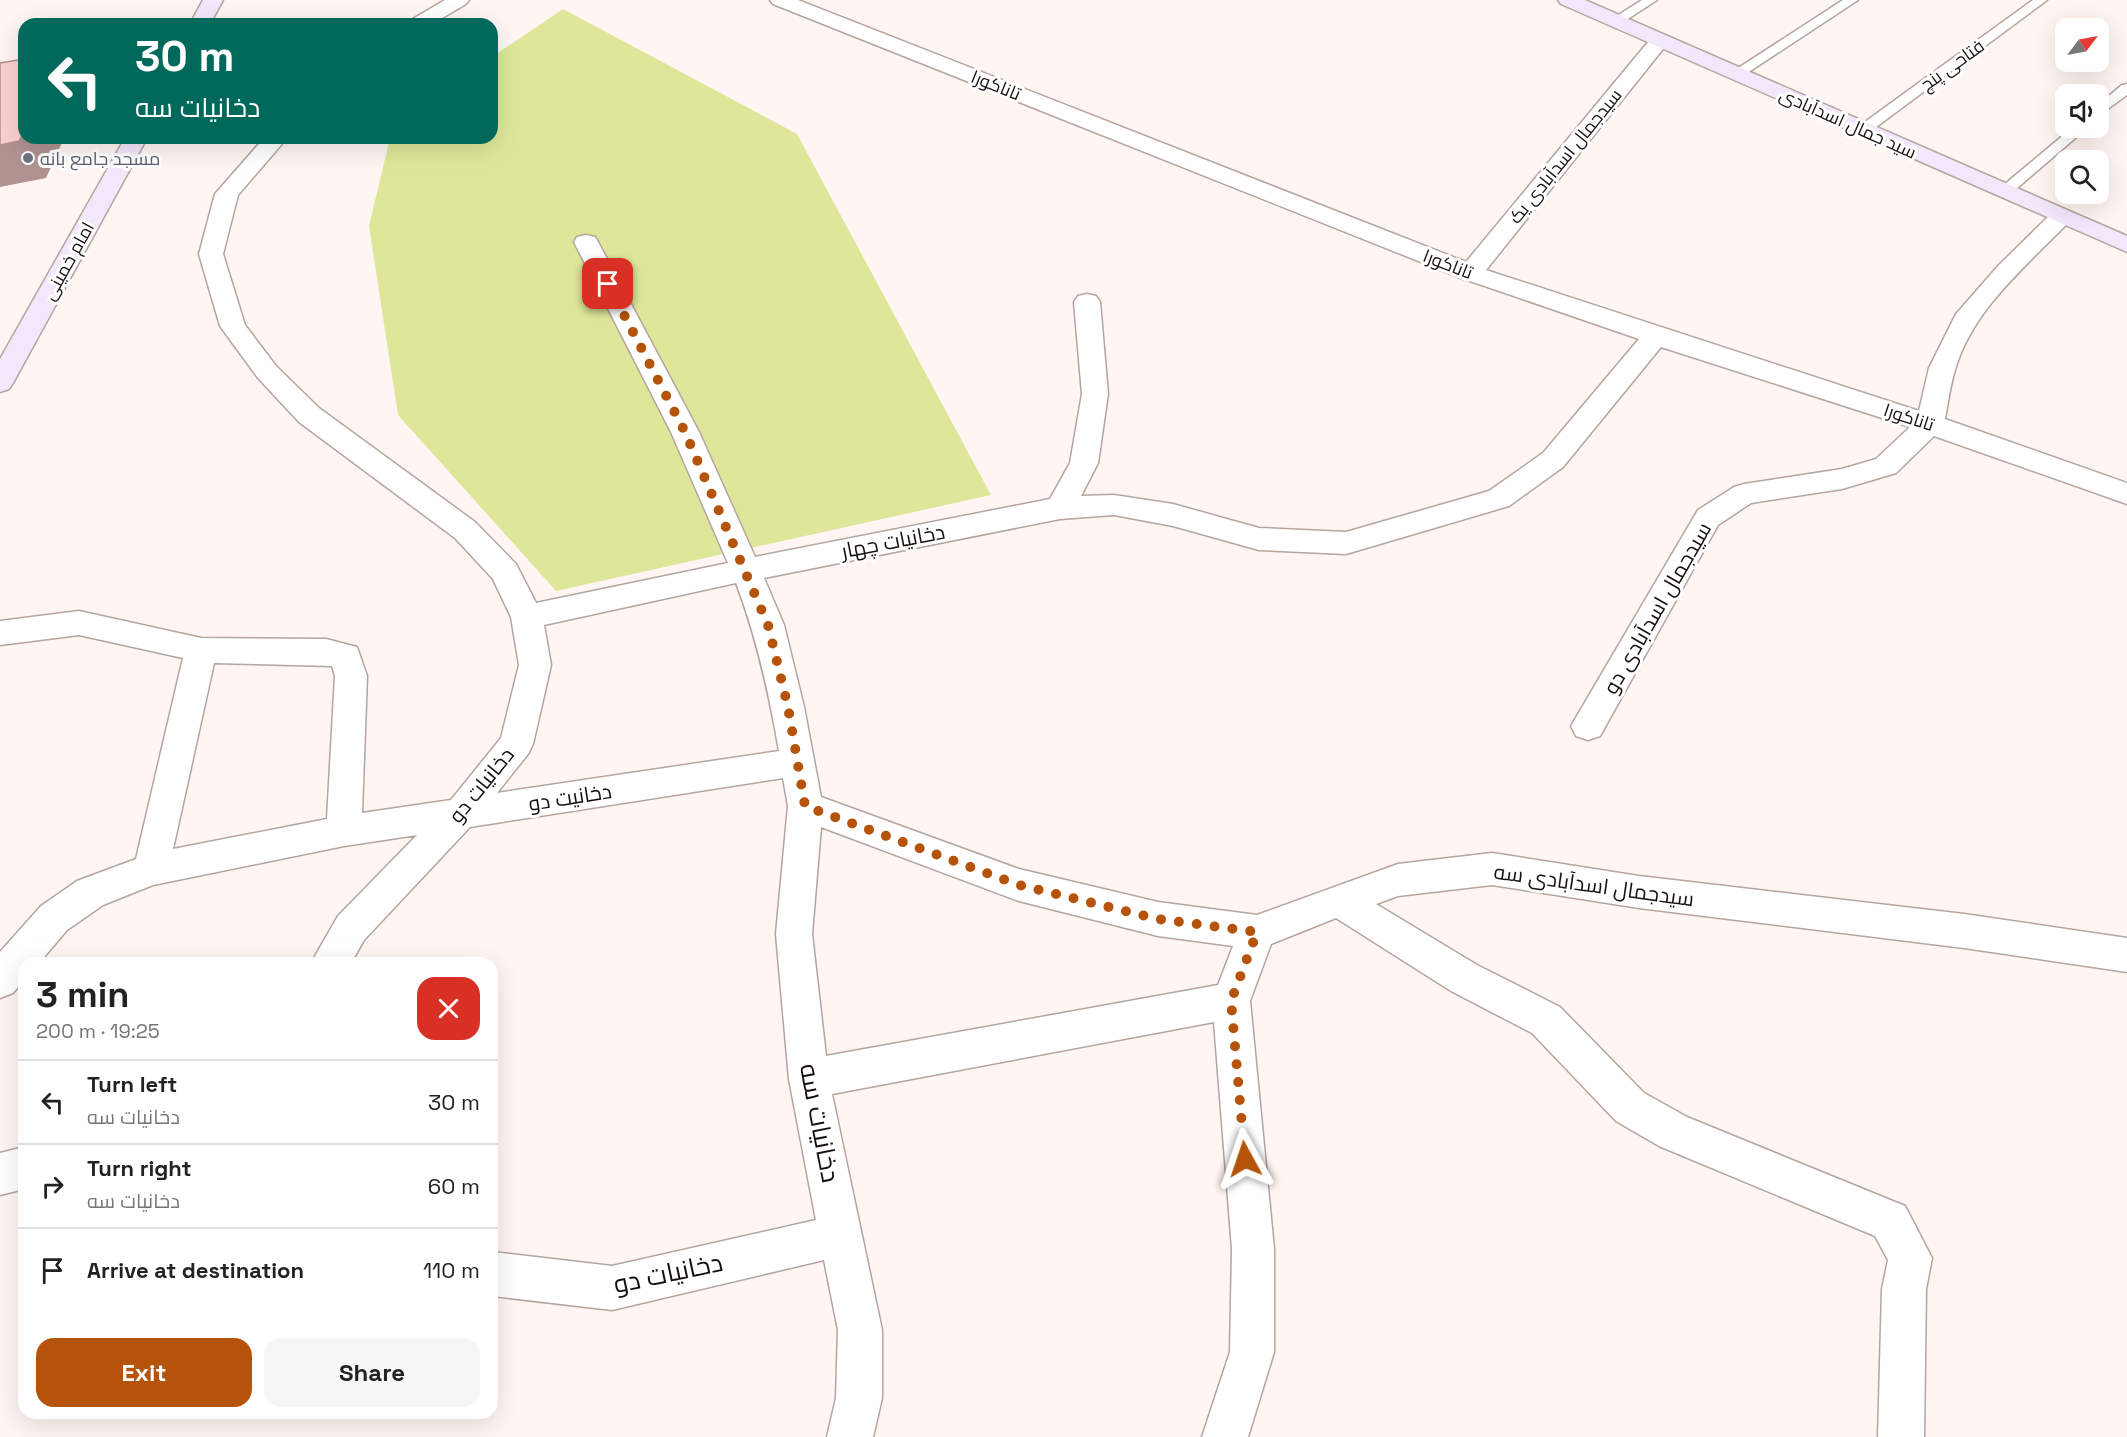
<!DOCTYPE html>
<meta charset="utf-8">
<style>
body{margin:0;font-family:"Space Grotesk",Cairo,sans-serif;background:#f6f6f6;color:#222;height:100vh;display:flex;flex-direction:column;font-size:22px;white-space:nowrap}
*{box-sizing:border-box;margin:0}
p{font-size:20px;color:#767676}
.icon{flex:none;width:33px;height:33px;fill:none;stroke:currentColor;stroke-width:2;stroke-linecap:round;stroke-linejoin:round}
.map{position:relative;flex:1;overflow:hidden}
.side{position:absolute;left:18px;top:957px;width:480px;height:462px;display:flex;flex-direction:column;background:#fff;border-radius:18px;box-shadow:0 6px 24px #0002}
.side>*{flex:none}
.guide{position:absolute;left:18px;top:18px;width:480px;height:126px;border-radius:18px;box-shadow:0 6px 24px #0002;background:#00695c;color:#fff;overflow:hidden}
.needle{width:39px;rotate:58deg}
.buttons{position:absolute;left:2055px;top:18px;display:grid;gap:12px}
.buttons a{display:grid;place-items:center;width:54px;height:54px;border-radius:12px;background:#fff;box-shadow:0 6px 24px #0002;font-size:30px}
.pin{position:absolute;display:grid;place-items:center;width:51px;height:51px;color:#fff;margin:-26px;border-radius:12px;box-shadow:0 3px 9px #0006}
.me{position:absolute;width:66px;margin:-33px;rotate:355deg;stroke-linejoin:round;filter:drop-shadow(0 0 4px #0008)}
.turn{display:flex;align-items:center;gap:21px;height:126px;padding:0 18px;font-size:27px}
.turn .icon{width:78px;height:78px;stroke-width:2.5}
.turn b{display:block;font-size:42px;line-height:51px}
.round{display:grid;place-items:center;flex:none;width:63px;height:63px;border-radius:18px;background:#f6f6f6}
.headline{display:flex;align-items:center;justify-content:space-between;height:102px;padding:0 18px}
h1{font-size:36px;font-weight:800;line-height:45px}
.primary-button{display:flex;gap:12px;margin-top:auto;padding:12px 18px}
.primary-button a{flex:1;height:69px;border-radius:18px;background:#b45309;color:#fff;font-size:24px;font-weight:800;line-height:69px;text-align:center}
.primary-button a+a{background:#f6f6f6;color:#222}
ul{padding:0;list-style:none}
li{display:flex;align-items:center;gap:18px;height:84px;padding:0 18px;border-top:2px solid #e0e0e0}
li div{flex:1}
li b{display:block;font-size:22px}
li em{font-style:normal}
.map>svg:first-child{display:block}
.green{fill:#dee799}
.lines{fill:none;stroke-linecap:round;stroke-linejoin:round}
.service-casing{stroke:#b4a59f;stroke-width:3}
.minor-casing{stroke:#b4a59f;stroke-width:3}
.secondary-casing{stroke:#b4a59f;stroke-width:3}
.service{fill:#fff;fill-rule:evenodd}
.minor{fill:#fff;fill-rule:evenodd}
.secondary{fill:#f2e7fb;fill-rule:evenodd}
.shaded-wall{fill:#b09291}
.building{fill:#fbd1cf;stroke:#b09291;stroke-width:1.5}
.route{stroke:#b45309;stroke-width:10;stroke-dasharray:0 18}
.worship-dot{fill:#6b7280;stroke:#fff;stroke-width:2}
.labels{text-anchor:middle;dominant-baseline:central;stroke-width:6;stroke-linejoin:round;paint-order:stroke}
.far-street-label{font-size:18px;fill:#15100e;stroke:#fff}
.far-worship-label{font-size:18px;fill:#5b616d;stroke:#fff;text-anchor:start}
.street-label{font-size:21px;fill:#15100e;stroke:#fff}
.near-street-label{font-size:26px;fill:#15100e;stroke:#fff}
</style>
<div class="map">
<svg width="2127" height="1437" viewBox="0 0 2127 1437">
<rect width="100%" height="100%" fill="#fff5f2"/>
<!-- green -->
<path class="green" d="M563,9l234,125 194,361 -435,96 -158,-176 -29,-189 21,-88h102v-81z"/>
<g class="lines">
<!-- service casing -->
<g class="service-casing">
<path id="service" d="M1642,0h15l-37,24h-10l-1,-3z
M1843,0h15l-117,77h-10l-2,-3z
M2033,0h14l-179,133h-10l-2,-3 2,-3z
M2127,84v11l-29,21v-11l24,-20z
M2072,128h15l-78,67h-10l-2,-3 2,-3z"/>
</g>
<!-- minor casing -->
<g class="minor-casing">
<path id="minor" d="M445,0h24l-3,4 -34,20h-24l3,-4z
M770,0h28l668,262 187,-226h14l3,4 -3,4 -181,226 433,141 10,-43 27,-54 43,-49 54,-53 8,-2 8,2 4,5 -4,5c-42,43 -97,88 -114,148 -5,16 -7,33 -10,49l182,64v21l-193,-68 -38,37 -54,16 -91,14 -33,22 -118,211 -12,4 -12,-4 -5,-10 127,-216 36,-23 10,-3 98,-15 34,-10 34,-32 -249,-80 -98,120 -54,39 -163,48 -87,-4 -86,-24 -59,-11 -54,4 -296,59 20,47 20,82 17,90 198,72 139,33 99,13 141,-51 94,-11 147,23 325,38 163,24v34l-163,-24 -325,-40 -147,-23 -94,11 -22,8 101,61 83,42 84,86 43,24 218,89 27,52 -6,31 -2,148h-46l4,-148 6,-29 -13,-24 -216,-90 -43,-25 -84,-88 -81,-42 -115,-73 -65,26 -21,57 24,248v103l-26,85h-46l28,-85 2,-103 -18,-227 -382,72 50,236v68l-9,39h-46l9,-39 2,-68 -14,-70 -212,50 -120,-14v-44l120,14 204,-46 -27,-141 -13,-145 12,-128 -5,-28 -313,49 -106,113 -13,23h-40l27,-47 79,-81 -73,11 -191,39 -50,20 -36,25 -28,33h-15v17l-11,13 -13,5v-46l41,-46 36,-25 59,-22 47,-201 -104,-23 -79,10v-24l79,-10 122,27 125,1 31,8 10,29 -5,137 89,-13 50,-62 18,-73 -8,-48 -18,-38 -38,-41 -156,-116 -41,-44 -38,-52 -21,-72 16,-60 49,-56h23l-49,57 -15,59 22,71 31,41 43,42 156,114 41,42 20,39 192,-40 -57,-131 -97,-190 3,-5 9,-2 9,2 3,5 101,190 56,125 295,-58 20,-36 12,-69 -8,-92 4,-6 9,-2 9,2 4,6 8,92 -10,69 -17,33 33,-1 59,9 86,24 87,4 143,-41 54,-38 96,-114 -178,-61 -688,-274zM736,583c21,55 33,110 43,168l-282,42 31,-39 5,-10 18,-79 -7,-40zM214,663l118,3 3,10 -8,143 -154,30zM821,827l198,74 139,35 75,10 -15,39 -392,71 -14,-122z
M24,1147v42l-24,6v-42z"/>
</g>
<!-- secondary casing -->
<g class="secondary-casing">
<path id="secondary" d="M203,0h20l-13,24h-20z
M1558,0h27l542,236v16l-566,-248z
M125,138h22l-134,245 -4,6 -9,3v-33z"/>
</g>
<!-- service -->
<use href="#service" class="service"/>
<!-- minor -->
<use href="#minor" class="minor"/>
<!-- secondary -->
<use href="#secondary" class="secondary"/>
</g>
<!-- shaded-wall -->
<path class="shaded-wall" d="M24,132v6h40l-18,40 -46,9v-42z"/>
<!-- building -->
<path class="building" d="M24,59v73l-5,9 -19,4v-82z"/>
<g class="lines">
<!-- route -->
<path class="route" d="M608,284l77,148 83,193 20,82 17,99 214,79 139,34 99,13 -26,69 14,158"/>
</g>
<!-- markers -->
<circle class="worship-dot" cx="28" cy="158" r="6"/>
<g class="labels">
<!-- far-street labels -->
<g class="far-street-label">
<text transform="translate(1952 65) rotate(-36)">فتاحی پنچ</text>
<text transform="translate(996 85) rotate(22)">تاناکورا</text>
<text transform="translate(1848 123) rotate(24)">سید جمال اسدآبادی</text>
<text transform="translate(1565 156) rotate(-51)">سیدجمال اسدآبادی یک</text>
<text transform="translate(68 261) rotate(-61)">امام خمینی</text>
<text transform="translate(1448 264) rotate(21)">تاناکورا</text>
<text transform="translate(1909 417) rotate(18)">تاناکورا</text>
</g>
<!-- far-worship labels -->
<g class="far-worship-label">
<text x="40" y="158">مسجد جامع بانه</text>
</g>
<!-- street labels -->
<g class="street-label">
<text transform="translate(893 541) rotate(-11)">دخانیات چهار</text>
<text transform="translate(1657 608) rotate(-60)">سیدجمال اسدآبادی دو</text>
<text transform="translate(481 785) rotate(-51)">دخانیات دو</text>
<text transform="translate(570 797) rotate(-9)">دخانیت دو</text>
<text transform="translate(1594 885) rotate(8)">سیدجمال اسدآبادی سه</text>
</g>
<!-- near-street labels -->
<g class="near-street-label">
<text transform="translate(820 1123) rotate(79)">دخانیات سه</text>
<text transform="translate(668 1273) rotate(-12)">دخانیات دو</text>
</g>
</g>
</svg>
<div class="buttons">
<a><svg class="needle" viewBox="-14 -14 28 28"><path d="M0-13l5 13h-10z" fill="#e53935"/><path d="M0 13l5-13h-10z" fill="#767676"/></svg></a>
<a><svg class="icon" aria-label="sound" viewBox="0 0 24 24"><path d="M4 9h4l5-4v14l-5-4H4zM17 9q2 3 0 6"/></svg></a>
<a><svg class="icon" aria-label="search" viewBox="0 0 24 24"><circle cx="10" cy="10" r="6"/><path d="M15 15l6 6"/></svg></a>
</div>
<div class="pin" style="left:608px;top:284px;background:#d93025"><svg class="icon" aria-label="arrive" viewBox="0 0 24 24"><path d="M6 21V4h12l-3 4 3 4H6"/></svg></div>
<svg class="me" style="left:1245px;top:1159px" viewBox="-20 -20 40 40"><path d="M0-17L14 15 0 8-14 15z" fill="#b45309" stroke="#fff" stroke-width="4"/></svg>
<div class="guide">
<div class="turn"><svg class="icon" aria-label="left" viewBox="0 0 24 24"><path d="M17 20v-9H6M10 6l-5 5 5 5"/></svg><div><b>30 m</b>دخانیات سه</div></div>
</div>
<section class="side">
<div class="headline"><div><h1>3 min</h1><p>200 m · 19:25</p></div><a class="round" style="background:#d93025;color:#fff"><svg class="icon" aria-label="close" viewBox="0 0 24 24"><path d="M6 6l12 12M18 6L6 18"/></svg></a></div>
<ul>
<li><svg class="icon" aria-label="left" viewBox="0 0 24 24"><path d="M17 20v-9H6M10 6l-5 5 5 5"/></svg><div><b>Turn left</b><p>دخانیات سه</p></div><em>30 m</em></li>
<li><svg class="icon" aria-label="right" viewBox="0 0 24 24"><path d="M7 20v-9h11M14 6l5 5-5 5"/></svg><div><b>Turn right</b><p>دخانیات سه</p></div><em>60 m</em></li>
<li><svg class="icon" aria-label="arrive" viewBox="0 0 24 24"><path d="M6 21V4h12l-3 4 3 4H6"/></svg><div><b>Arrive at destination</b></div><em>110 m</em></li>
</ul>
<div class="primary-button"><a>Exit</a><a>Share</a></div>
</section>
</div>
